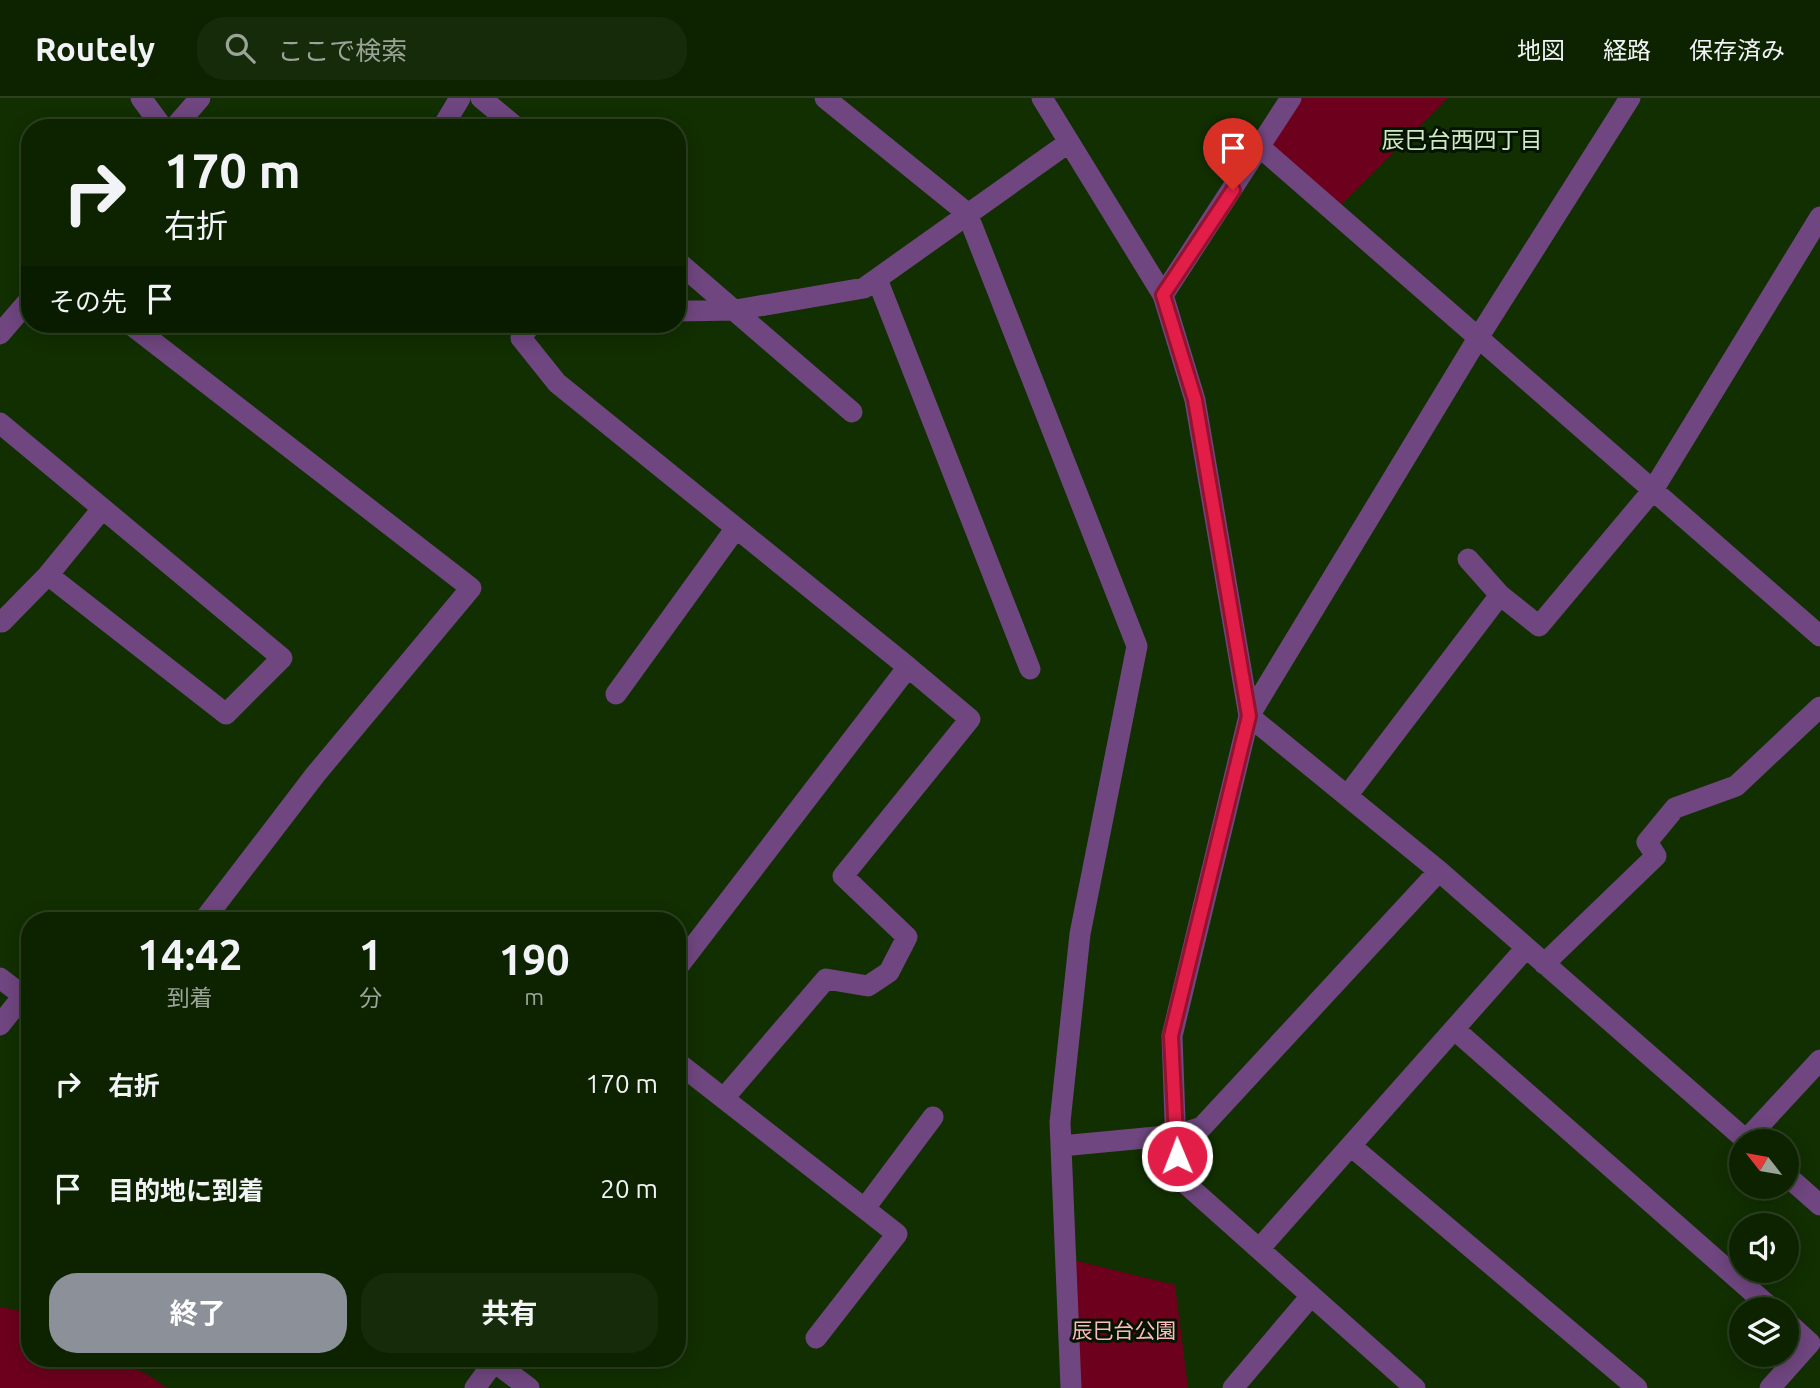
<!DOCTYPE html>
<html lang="ja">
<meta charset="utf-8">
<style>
body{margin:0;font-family:Ubuntu,"Noto Sans JP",sans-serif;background:#162b0a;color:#f1f3f6;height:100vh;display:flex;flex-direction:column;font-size:26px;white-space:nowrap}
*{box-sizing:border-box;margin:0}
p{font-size:23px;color:#9aa499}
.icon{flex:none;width:38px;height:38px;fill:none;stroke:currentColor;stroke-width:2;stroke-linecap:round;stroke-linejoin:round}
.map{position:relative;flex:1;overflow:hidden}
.drawer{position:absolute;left:21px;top:814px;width:665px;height:455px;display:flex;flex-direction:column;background:#0d2300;border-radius:28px;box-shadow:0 4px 18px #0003,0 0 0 2px #2d4022}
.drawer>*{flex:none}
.top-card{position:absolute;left:21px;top:21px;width:665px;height:214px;border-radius:28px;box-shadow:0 4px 18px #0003,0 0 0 2px #2d4022;background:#0d2300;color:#f1f3f6;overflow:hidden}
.needle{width:46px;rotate:301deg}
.buttons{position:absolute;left:1729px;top:1031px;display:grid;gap:14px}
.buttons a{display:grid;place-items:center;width:70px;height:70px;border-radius:50%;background:#0d2300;box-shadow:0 4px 18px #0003,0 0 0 2px #2d4022;font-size:35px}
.pin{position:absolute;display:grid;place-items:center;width:60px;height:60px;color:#fff;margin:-72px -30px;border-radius:50% 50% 50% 0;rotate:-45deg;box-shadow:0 0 7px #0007}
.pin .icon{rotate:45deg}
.me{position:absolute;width:77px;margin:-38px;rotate:359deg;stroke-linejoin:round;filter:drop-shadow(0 0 5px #0008)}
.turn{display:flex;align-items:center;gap:24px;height:147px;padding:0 28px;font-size:32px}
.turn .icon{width:91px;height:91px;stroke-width:2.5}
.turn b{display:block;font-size:49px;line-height:60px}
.then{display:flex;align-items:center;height:66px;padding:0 28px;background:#0003;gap:14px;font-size:26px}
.eta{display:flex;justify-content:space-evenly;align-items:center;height:119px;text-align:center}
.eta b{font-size:42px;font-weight:700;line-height:49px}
.action{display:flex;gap:14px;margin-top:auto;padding:14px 28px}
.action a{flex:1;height:80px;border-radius:28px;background:#8c9099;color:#fff;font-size:28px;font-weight:700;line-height:80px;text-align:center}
.action a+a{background:#162b0a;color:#f1f3f6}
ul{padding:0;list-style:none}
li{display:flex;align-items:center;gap:21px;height:105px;padding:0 28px}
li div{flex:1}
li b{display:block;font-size:26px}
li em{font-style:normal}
header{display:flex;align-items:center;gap:42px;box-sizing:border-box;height:98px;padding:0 35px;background:#0d2300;border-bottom:2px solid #2d4022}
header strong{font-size:33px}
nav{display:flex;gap:38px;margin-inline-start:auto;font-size:24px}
.search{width:490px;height:63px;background:#162b0a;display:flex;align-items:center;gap:18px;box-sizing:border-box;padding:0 24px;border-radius:28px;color:#9aa499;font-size:26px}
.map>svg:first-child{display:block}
.green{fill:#6c001d}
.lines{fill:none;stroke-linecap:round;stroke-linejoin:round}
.minor{stroke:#6f467f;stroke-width:21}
.route-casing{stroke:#92132f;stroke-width:18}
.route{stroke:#e11d48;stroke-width:12}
.labels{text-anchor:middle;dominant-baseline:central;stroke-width:6;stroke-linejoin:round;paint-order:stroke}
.park-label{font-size:21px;fill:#febbbe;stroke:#051400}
.neighbourhood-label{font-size:23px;fill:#d1e9c7;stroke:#051400}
</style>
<header>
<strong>Routely</strong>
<div class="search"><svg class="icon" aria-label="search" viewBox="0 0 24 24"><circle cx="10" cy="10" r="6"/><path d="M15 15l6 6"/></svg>ここで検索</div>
<nav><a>地図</a><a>経路</a><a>保存済み</a></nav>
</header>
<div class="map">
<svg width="1820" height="1290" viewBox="0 0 1820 1290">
<rect width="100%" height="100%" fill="#112f00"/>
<!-- green -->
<path class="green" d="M1291,0h157l-114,114 -73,-64z
M1065,1160l110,27 13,103h-117z
M0,1209l17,3 13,6v42h84l34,17 19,13h-167z"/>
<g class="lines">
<!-- minor -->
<path class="minor" d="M141,0l22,30
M481,0l36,30
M825,0l142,115 170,433 -57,288 -20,188 11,266
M1042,0l121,197 32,105 54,316 -77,320 5,140 238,212
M1630,0l-152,240 -229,378 190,155 308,270
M174,30l26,-30
M442,30l18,-30
M1261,50l559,488
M677,163l175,151
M877,181l153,390
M1163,197l128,-197
M677,213l59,-1 128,-22 204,-145
M130,226l341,264 -156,187 -111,145
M531,226l-10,14 36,45 351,284 -231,301
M0,236l30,-35
M0,325l282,235 -56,56 -178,-139
M1468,461l32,36 39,31 114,-136 167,-273
M2,524l46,-47 54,-66
M616,596l120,-166
M1347,698l153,-201
M1544,866l112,-108 -9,-14 28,-34 61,-22 84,-79
M0,880l30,23
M0,927l23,-29
M1454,931l318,280
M677,964l220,172 -81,104
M724,1000l102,-119 42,7 21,-14 18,-35 -64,-61 127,-157 -62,-52
M1746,1042l74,-80
M1061,1048l116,-11 25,-8 237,-256
M1351,1048l286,242
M1787,1078l33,29
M865,1110l68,-91
M1259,1151l267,-301
M489,1260l40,30
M475,1290l19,-26
M1233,1290l78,-92
M1770,1290l40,-45 -23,-21"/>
</g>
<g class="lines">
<!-- route casing -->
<g class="route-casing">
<path id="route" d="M1177,1058l-6,-120 78,-320 -54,-316 -32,-105 70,-105"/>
</g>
<!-- route -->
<use href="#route" class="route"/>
</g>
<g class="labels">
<!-- park labels -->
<g class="park-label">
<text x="1124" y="1232">辰巳台公園</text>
</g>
<!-- neighbourhood labels -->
<g class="neighbourhood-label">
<text x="1462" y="41">辰巳台西四丁目</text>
</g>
</g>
</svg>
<div class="buttons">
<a><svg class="needle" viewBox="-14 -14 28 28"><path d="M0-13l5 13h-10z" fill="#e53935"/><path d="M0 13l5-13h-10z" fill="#9aa499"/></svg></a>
<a><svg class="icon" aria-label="sound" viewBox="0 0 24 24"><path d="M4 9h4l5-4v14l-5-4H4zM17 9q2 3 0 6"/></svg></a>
<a><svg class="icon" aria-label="layers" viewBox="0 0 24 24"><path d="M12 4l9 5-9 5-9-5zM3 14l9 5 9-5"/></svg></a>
</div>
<div class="pin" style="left:1233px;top:92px;background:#d93025"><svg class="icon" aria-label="arrive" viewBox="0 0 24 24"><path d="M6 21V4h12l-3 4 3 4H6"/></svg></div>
<svg class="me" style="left:1177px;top:1058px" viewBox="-20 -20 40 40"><circle r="17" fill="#e11d48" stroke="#fff" stroke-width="3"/><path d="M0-11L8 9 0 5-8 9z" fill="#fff"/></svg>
<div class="top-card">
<div class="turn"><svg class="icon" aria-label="right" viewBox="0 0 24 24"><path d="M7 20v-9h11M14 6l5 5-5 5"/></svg><div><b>170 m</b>右折</div></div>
<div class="then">その先<svg class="icon" aria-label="arrive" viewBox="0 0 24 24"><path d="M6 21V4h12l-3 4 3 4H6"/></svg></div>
</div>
<section class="drawer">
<div class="eta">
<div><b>14:42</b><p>到着</p></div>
<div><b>1</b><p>分</p></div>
<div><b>190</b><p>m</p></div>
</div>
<ul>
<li><svg class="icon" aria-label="right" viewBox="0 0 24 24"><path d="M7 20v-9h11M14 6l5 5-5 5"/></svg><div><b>右折</b></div><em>170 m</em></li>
<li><svg class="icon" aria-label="arrive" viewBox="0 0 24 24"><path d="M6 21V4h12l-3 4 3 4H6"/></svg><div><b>目的地に到着</b></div><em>20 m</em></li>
</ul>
<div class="action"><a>終了</a><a>共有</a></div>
</section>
</div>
